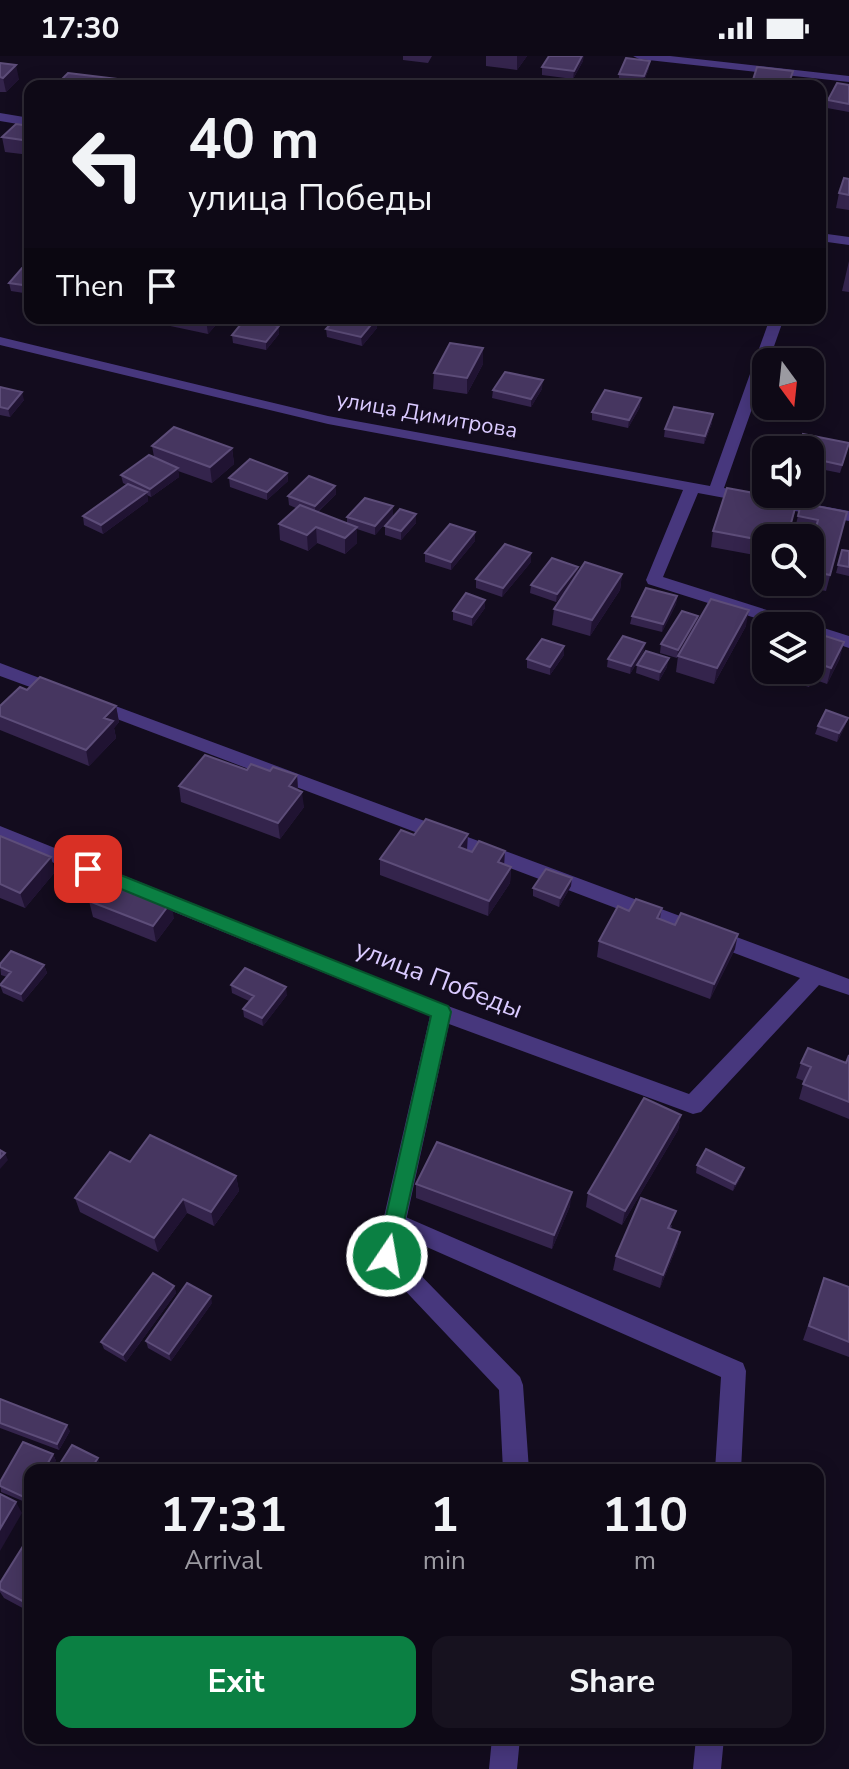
<!DOCTYPE html>
<meta charset="utf-8">
<style>
body{margin:0;font-family:"Nunito Sans",sans-serif;background:#17121f;color:#f1f3f6;height:100vh;display:flex;flex-direction:column;font-size:30px;white-space:nowrap}
*{box-sizing:border-box;margin:0}
p{font-size:26px;color:#9b9aa1}
.icon{flex:none;width:44px;height:44px;fill:none;stroke:currentColor;stroke-width:2;stroke-linecap:round;stroke-linejoin:round}
.map{position:relative;flex:1;overflow:hidden}
.drawer{position:absolute;left:24px;top:1408px;width:800px;height:280px;display:flex;flex-direction:column;background:#0e0916;border-radius:16px;box-shadow:0 4px 20px #0003,0 0 0 2px #2e2a35}
.drawer>*{flex:none}
.top-card{position:absolute;left:24px;top:24px;width:802px;height:244px;border-radius:16px;box-shadow:0 4px 20px #0003,0 0 0 2px #2e2a35;background:#0e0916;color:#f1f3f6;overflow:hidden}
.needle{width:52px;rotate:165deg}
.buttons{position:absolute;left:752px;top:292px;display:grid;gap:16px}
.buttons a{display:grid;place-items:center;width:72px;height:72px;border-radius:16px;background:#0e0916;box-shadow:0 4px 20px #0003,0 0 0 2px #2e2a35;font-size:40px}
.pin{position:absolute;display:grid;place-items:center;width:68px;height:68px;color:#fff;margin:-34px;border-radius:16px;box-shadow:0 4px 12px #0006}
.me{position:absolute;width:88px;margin:-44px;rotate:12deg;stroke-linejoin:round;filter:drop-shadow(0 0 6px #0008)}
.turn{display:flex;align-items:center;gap:28px;height:168px;padding:0 32px;font-size:36px}
.turn .icon{width:104px;height:104px;stroke-width:2.5}
.turn b{display:block;font-size:56px;line-height:68px}
.then{display:flex;align-items:center;height:76px;padding:0 32px;background:#0003;gap:16px;font-size:30px}
.eta{display:flex;justify-content:space-evenly;align-items:center;height:136px;text-align:center}
.eta b{font-size:48px;font-weight:700;line-height:56px}
.button{display:flex;gap:16px;margin-top:auto;padding:16px 32px}
.button a{flex:1;height:92px;border-radius:16px;background:#0b8043;color:#fff;font-size:32px;font-weight:700;line-height:92px;text-align:center}
.button a+a{background:#17121f;color:#f1f3f6}
.status{display:flex;justify-content:space-between;align-items:center;height:56px;padding:0 40px;background:#0e0916;direction:ltr}
.status svg{height:22px;fill:currentColor}
.map>svg:first-child{display:block}
.lines{fill:none;stroke-linecap:round;stroke-linejoin:round}
.lane{fill:#47377d;fill-rule:evenodd}
.street{fill:#47377d;fill-rule:evenodd}
.wall{fill:#34244c}
.shaded-wall{fill:#201332}
.building{fill:#463660;stroke:#5d4d79;stroke-width:2}
.route{fill:#0b8043;stroke:#07532c;stroke-width:2}
.labels{text-anchor:middle;dominant-baseline:central;stroke-width:6;stroke-linejoin:round;paint-order:stroke}
.far-street-label{font-size:22px;fill:#dacaff;stroke:#130c1e}
.street-label{font-size:26px;fill:#dacaff;stroke:#130c1e}
</style>
<div class="status"><b>17:30</b><svg viewBox="0 0 49 12"><path d="M0 12V9h3v3zM5 12V6h3v6zM10 12V3h3v9zM15 12V0h3v12zM26 1h20v11H26zM47 4h2v5h-2z"/></svg></div>
<div class="map">
<svg width="849" height="1713" viewBox="0 0 849 1713">
<rect width="100%" height="100%" fill="#130c1e"/>
<g class="lines">
<!-- lane -->
<path class="lane" d="M394,1156l349,151 3,8 -5,99h-26l6,-93 -335,-148 -4,-7 4,-7z
M696,1682h28l-3,31h-28z"/>
<!-- street -->
<path class="street" d="M633,0h37l179,20v6l-210,-23z
M0,57l30,5v8l-30,-5z
M820,177l29,4v8l-29,-4z
M770,262h14l-60,170 125,23v10l-151,-28 -35,84 186,59v12l-39,-13v-9h-29l-133,-42 -2,-4 37,-90 -355,-66 -328,-79v-8l328,79 382,70z
M0,607l66,25 3,4 -9,6 -60,-22z
M94,642l755,281v16l-30,-10 -118,127 -8,2 -244,-90 -50,229 121,124 3,8 6,85h-26l-4,-80 -120,-127 -4,-7 55,-240 -430,-175v-15l448,180 241,88 111,-116 -712,-270 -3,-4 3,-4z
M492,1682h28l-3,31h-28z"/>
</g>
<!-- wall -->
<path class="wall" d="M403,0h29l-4,7 -25,-3z
M486,0h41l-10,14 -31,-4z
M583,5l-10,18 -31,-4v-8z
M0,7l19,16 -13,13h-6z
M649,12l-6,16 -24,-3v-7z
M849,29v27l-22,-4 1,-8z
M30,70v29l-25,-3 -3,-15z
M849,123v31l-13,-2 3,-15z
M849,205v31l-7,-1z
M30,213v25l-19,-3 -2,-8z
M142,262h80l-14,16 -66,-14z
M376,263l1,9 -15,18 -35,-9 -1,-8z
M279,270v8l-13,16 -33,-7 -1,-8z
M483,292v16l-16,30 -34,-5 1,-16z
M0,331l24,13 -14,17 -10,-2z
M542,333l-11,18 -39,-9 1,-8z
M640,351l-12,21 -36,-8v-8z
M712,367l-8,21 -40,-7 1,-8z
M152,390l80,2 2,16 -22,19 -34,-12 1,6 -28,20 -4,-2 1,6 -45,33 -19,-9 -1,-9 44,-31 -4,-2 -2,-8 33,-18z
M810,394l37,1 -7,22 -30,-6z
M287,417l1,8 -21,19 -37,-13 -1,-9z
M335,430l1,8 -18,18 29,11v-6l46,-11v9l-18,20 -18,-6v14l-12,11 -28,-11 -9,8 -28,-11 -1,-16 17,-16 -7,-3 -1,-9z
M797,445l-9,37h-22v19l-55,-10 2,-16z
M847,456l-21,79 -25,-5 1,-4h8v-32l4,-14 -20,-4 4,-16z
M416,458v9l-15,17 -16,-5v-9z
M475,476v9l-24,29 -26,-8v-9z
M842,494l7,1v25l-13,-3z
M531,506l-29,35 -26,-9v-9z
M578,511l-1,7h45l-2,16 -30,46 -38,-11 2,-16 16,-24 -14,17 -26,-9 1,-8z
M677,540l-1,8 -14,28 -32,-8 2,-8z
M485,552l-13,18 -19,-6v-9z
M698,560l-1,7 49,3 -32,58 -38,-12 2,-16 3,-4 -4,6 -17,-5 1,-9z
M810,575l30,27 -13,26 -14,-5 -4,8 -35,-11 2,-6h34z
M564,590v9l-14,20 -23,-7v-9z
M644,595l-14,23 -23,-7 1,-8z
M637,609l30,2 -8,14 -23,-8z
M27,634l89,16 3,16 -5,6 2,10 -27,28 -89,-36v-24z
M848,662l-3,8 -8,16 -22,-8 3,-8z
M247,714l23,1 27,4 1,15 6,17 -24,32 -99,-37 -2,-16z
M414,779l53,15 44,17 -1,16 -22,33 -108,-41v-16z
M0,780l55,36 -30,36 -25,-10z
M571,830l-12,21 -26,-11v-8z
M89,845l85,17 -18,24 -63,-25z
M662,852l-2,11 75,30 -25,50 -113,-42 2,-16 30,-30z
M0,908l44,1 3,8 -24,29 -20,-9 -3,-8 7,-8 -6,-2z
M231,929l56,10 -24,31 -19,-9 -1,-8 6,-8 -17,-8z
M849,999v64l-50,-20 5,-18 -8,-3 5,-15h45z
M681,1059l-3,15 -56,95 -36,-18 2,-14z
M130,1106l106,14 3,15 -25,35 -27,-13 -29,39 -78,-40 -5,-14z
M697,1109l45,10 -9,16 -37,-18z
M416,1128l154,22 -18,43 -136,-51z
M672,1169l-1,4 9,3 -3,14 -17,42 -47,-18 3,-14z
M824,1222l25,9v70l-46,-17z
M174,1230l2,7 -50,69 -22,-13 -3,-7z
M212,1247l-41,58 -23,-13 -2,-7z
M0,1343l70,32 -11,19 -59,-22z
M53,1398l3,7 -26,9v34l-29,-12 -1,-10z
M30,1479v77l-26,-14 -4,-6v-9z"/>
<!-- shaded-wall -->
<path class="shaded-wall" d="M517,0h10l-10,14z
M582,0h2l-1,5 -10,18 1,-8z
M650,5l-1,7 -6,16 1,-8z
M16,9l3,14 -13,13 -3,-14z
M207,262h15l-14,16 -2,-15z
M376,263l1,9 -15,18 -1,-9z
M279,270v8l-13,16v-8z
M483,292v16l-16,30v-16z
M543,324l-1,9 -11,18v-8z
M22,336l2,8 -14,17 -2,-8z
M641,342l-1,9 -12,21 1,-8z
M713,358l-1,9 -8,21 1,-8z
M232,392l2,16 -22,19 -2,-16z
M178,412l1,9 -28,20 -1,-8z
M287,417l1,8 -21,19v-8z
M335,430l1,8 -21,20v-8z
M147,436l1,9 -45,33 -2,-9z
M393,450v9l-18,20v-9z
M416,458v9l-15,17v-9z
M316,471l1,16 -9,8 -1,-16z
M357,471v16l-12,11v-16z
M475,476v9l-24,29v-8z
M531,497v9l-29,35 1,-9z
M578,511l-1,9 -21,26 1,-8z
M622,518l-2,16 -30,46 2,-16z
M677,540l-1,8 -14,28 1,-8z
M485,544v8l-13,18v-9z
M749,554l-3,16 -32,58 3,-16z
M698,560l-1,9 -20,33 1,-8z
M844,586l-4,16 -13,26 4,-16z
M645,587l-1,8 -14,23 1,-8z
M564,590v9l-14,20v-8z
M669,602l-2,9 -8,14 1,-9z
M817,607l-4,16 -4,8 4,-16z
M116,650l3,16 -5,6 2,10 -27,28 -3,-16 18,-32z
M848,662l-3,8 -8,16 2,-9z
M297,719l1,16 -9,-5z
M302,736l2,15 -24,32 -2,-16z
M468,778l-1,16 -8,-3z
M505,795l-1,16 -6,-5z
M51,801l4,15 -30,36 -5,-15z
M511,811l-1,16 -22,33 1,-15z
M572,822l-1,8 -12,21 1,-9z
M171,846l3,16 -18,24 -3,-16z
M738,878l-3,15 -25,50 4,-15z
M44,909l3,8 -24,29 -2,-8z
M286,931l1,8 -24,31 -1,-8z
M681,1059l-3,15 -56,95 3,-14z
M5,1097l3,7 -8,9v-11z
M744,1112l-2,7 -9,16 2,-7z
M236,1120l3,15 -25,35 -3,-14z
M572,1136l-2,14 -18,43 2,-14z
M183,1143l4,14 -29,39 -4,-14z
M680,1176l-3,14 -17,42 3,-13z
M174,1230l2,7 -50,69 -3,-7z
M211,1240l1,7 -41,58 -2,-7z
M67,1369l3,6 -11,19 -2,-6z
M53,1398l3,7 -6,9h-6z
M98,1402l2,7 -3,5h-7z
M16,1446l6,11 -22,38v-22z"/>
<!-- building -->
<path class="building" d="M549,0h33l-8,15 -32,-4z
M626,2l24,3 -6,15 -25,-2z
M0,7l16,2 -13,13 -3,-1z
M757,11l36,4 -5,15h-37z
M68,17l58,7 -5,6h-66z
M837,27l12,2v19l-21,-4z
M16,68l14,2v15l-28,-4z
M844,122l5,1v16l-10,-2z
M22,212l8,1v17l-21,-3z
M336,262h35l5,1 -15,18 -35,-8z
M245,263l34,7 -13,16 -34,-7z
M450,287l33,5 -16,30 -33,-5z
M505,316l38,8 -12,19 -38,-9z
M0,331l22,5 -14,17 -8,-2z
M605,334l36,8 -12,22 -37,-8z
M674,351l39,7 -8,22 -40,-7z
M174,371l58,21 -22,19 -58,-21z
M803,378l46,9 -7,22 -32,-7v-8h-12z
M149,399l29,13 -28,21 -29,-14z
M250,403l37,14 -20,19 -38,-14z
M309,420l26,10 -20,20 -27,-10z
M128,428l19,8 -46,33 -18,-9z
M727,432l70,13 -10,37h-21v3l-53,-10z
M365,442l28,8 -18,20 -28,-9z
M801,447l46,9 -17,63 -20,-4v-21l8,-30 -20,-4z
M300,449l57,22 -12,11 -29,-11 -9,8 -28,-11z
M400,453l16,5 -15,17 -16,-5z
M450,468l25,8 -24,30 -26,-9z
M505,488l26,9 -28,35 -27,-9z
M842,494l7,1v16l-11,-2z
M552,502l26,9 -21,27 -26,-9z
M585,506l37,12 -30,46 -38,-11z
M646,532l31,8 -14,28 -31,-8z
M466,537l19,7 -13,17 -19,-6z
M711,543l38,11 -32,58 -39,-12z
M682,555l16,5 -20,34 -17,-6z
M810,575l34,11 -13,26 -14,-5 -4,8 -4,-1h1z
M623,580l22,7 -14,23 -23,-7z
M542,583l22,7 -14,21 -23,-8z
M646,595l23,7 -9,14 -23,-7z
M40,621l76,29 -12,12 9,3 -27,29 -86,-34v-10l20,-19 7,3z
M826,654l22,8 -9,15 -21,-7z
M205,699l42,15 4,-6 19,7 3,-4 24,8 -8,11 13,6 -24,31 -99,-37z
M426,763l42,15 -9,13 13,5 7,-11 26,10 -7,11 13,5 -22,34 -109,-42 21,-29 13,5z
M0,780l51,21 -31,36 -20,-9z
M546,813l26,9 -12,20 -27,-10z
M108,822l63,24 -18,24 -64,-25z
M636,843l26,9 -5,10 18,7 6,-12 57,21 -24,50 -115,-43 19,-35 11,5z
M11,895l33,14 -23,29 -21,-9 11,-13 -11,-5v-3z
M245,912l41,19 -24,31 -19,-9 11,-13 -23,-11z
M808,992l38,15 3,-8v47l-46,-18 8,-17 -10,-4z
M644,1042l37,17 -56,96 -37,-18z
M150,1079l86,41 -25,36 -28,-13 -29,39 -79,-40 35,-46 20,10z
M437,1086l135,50 -18,43 -138,-51z
M706,1093l38,19 -9,16 -38,-19z
M0,1094l5,3 -5,5z
M641,1142l35,13 -8,17 12,4 -17,43 -47,-19z
M153,1217l21,13 -51,69 -22,-13z
M824,1222l25,9v55l-40,-16z
M187,1227l24,13 -42,58 -23,-13z
M0,1343l67,26 -10,19 -57,-21z
M23,1386l30,12 -9,16h-14v25l-2,4 -28,-13v-4z
M72,1389l26,13 -8,12h-34z
M0,1438l16,8 -16,27z
M30,1479v70l-30,-16v-6z"/>
<!-- route -->
<path class="route" d="M88,806l360,144 3,6 -56,250 -8,3 -7,-3 -3,-6 54,-240 -349,-143v-9z"/>
<g class="labels">
<!-- far-street labels -->
<g class="far-street-label">
<text transform="translate(427 359) rotate(10)">улица Димитрова</text>
</g>
<!-- street labels -->
<g class="street-label">
<text transform="translate(439 923) rotate(21)">улица Победы</text>
</g>
</g>
</svg>
<div class="buttons">
<a><svg class="needle" viewBox="-14 -14 28 28"><path d="M0-13l5 13h-10z" fill="#e53935"/><path d="M0 13l5-13h-10z" fill="#9b9aa1"/></svg></a>
<a><svg class="icon" aria-label="sound" viewBox="0 0 24 24"><path d="M4 9h4l5-4v14l-5-4H4zM17 9q2 3 0 6"/></svg></a>
<a><svg class="icon" aria-label="search" viewBox="0 0 24 24"><circle cx="10" cy="10" r="6"/><path d="M15 15l6 6"/></svg></a>
<a><svg class="icon" aria-label="layers" viewBox="0 0 24 24"><path d="M12 4l9 5-9 5-9-5zM3 14l9 5 9-5"/></svg></a>
</div>
<div class="pin" style="left:88px;top:813px;background:#d93025"><svg class="icon" aria-label="arrive" viewBox="0 0 24 24"><path d="M6 21V4h12l-3 4 3 4H6"/></svg></div>
<svg class="me" style="left:387px;top:1200px" viewBox="-20 -20 40 40"><circle r="17" fill="#0b8043" stroke="#fff" stroke-width="3"/><path d="M0-11L8 9 0 5-8 9z" fill="#fff"/></svg>
<div class="top-card">
<div class="turn"><svg class="icon" aria-label="left" viewBox="0 0 24 24"><path d="M17 20v-9H6M10 6l-5 5 5 5"/></svg><div><b>40 m</b>улица Победы</div></div>
<div class="then">Then<svg class="icon" aria-label="arrive" viewBox="0 0 24 24"><path d="M6 21V4h12l-3 4 3 4H6"/></svg></div>
</div>
<section class="drawer">
<div class="eta">
<div><b>17:31</b><p>Arrival</p></div>
<div><b>1</b><p>min</p></div>
<div><b>110</b><p>m</p></div>
</div>
<div class="button"><a>Exit</a><a>Share</a></div>
</section>
</div>
